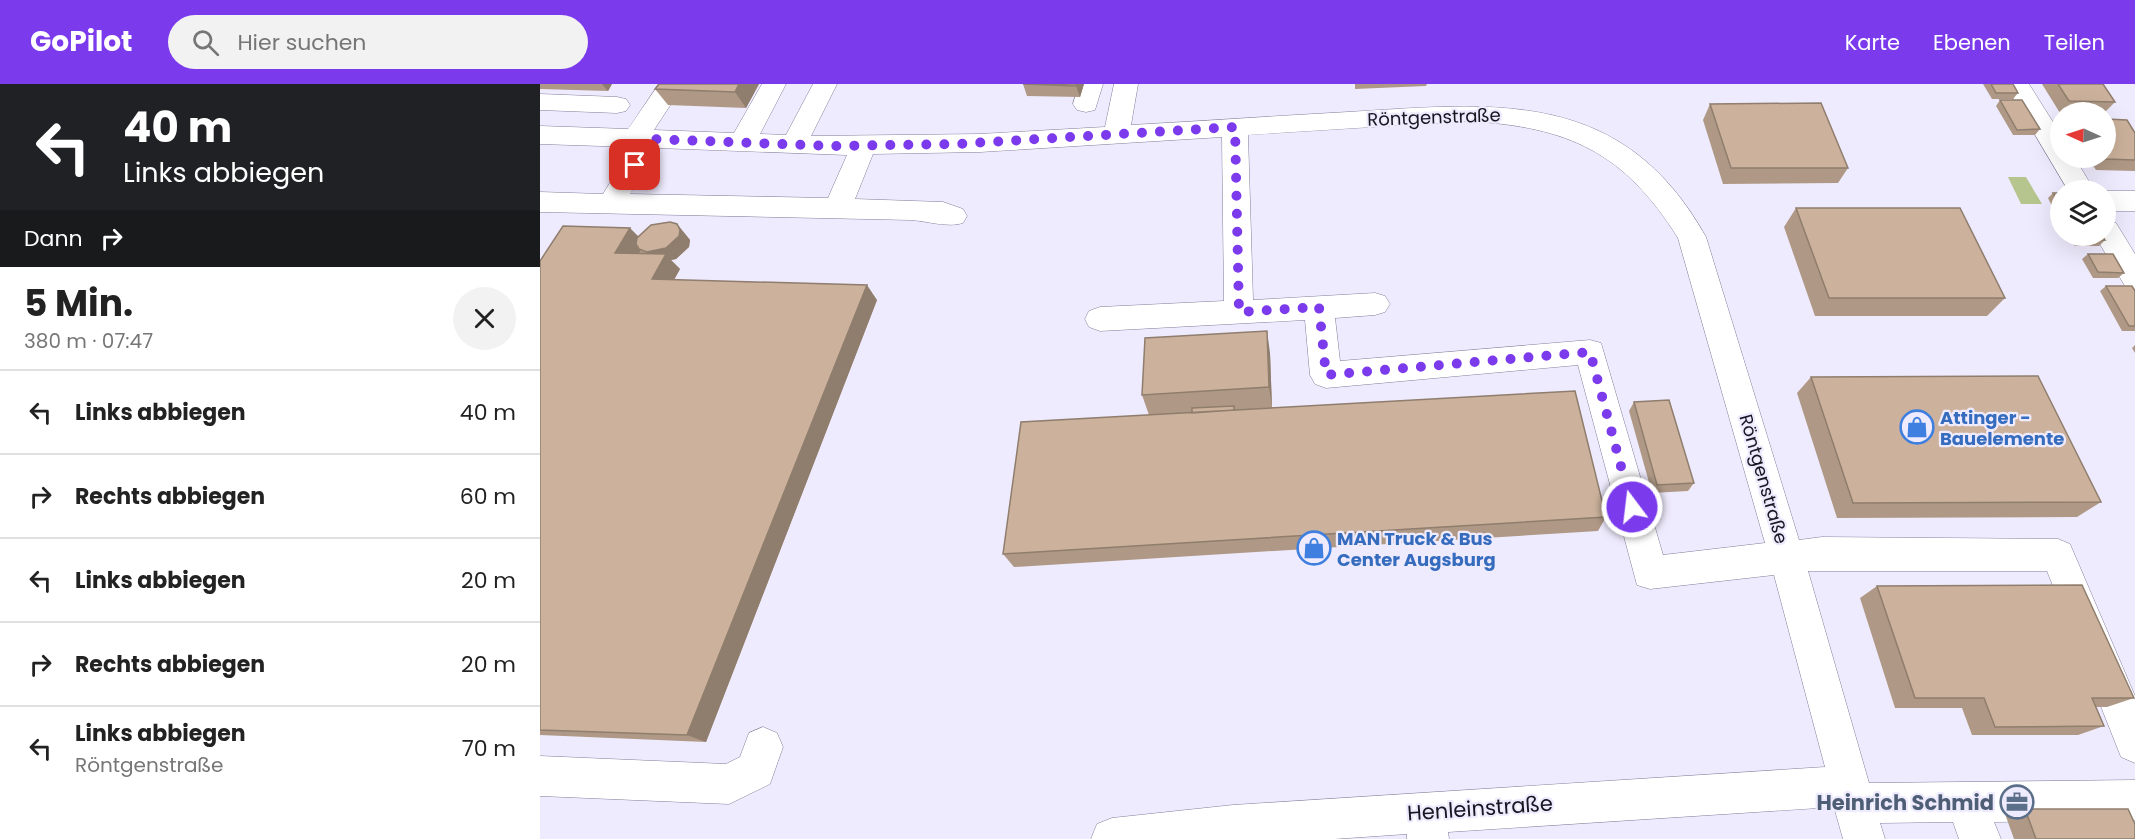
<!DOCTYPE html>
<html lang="de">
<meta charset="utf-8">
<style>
body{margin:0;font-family:Poppins,sans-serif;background:#f2f2f2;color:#222;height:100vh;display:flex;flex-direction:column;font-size:22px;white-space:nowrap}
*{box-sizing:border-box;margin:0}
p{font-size:20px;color:#767676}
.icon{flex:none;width:33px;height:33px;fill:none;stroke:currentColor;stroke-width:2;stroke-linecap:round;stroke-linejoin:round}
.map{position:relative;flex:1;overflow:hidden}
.details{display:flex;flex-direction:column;background:#fff;width:540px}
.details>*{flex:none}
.banner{background:#202124;color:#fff;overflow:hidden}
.needle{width:39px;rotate:273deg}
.fabs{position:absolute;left:1510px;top:18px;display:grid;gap:12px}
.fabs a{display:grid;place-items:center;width:66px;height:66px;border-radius:50%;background:#fff;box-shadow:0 6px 24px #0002;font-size:30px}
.pin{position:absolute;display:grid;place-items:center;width:51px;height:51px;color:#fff;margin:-26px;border-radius:12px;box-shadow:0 3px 9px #0006}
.me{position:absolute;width:66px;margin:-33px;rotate:345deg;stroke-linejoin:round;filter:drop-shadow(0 0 4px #0008)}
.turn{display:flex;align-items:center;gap:21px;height:126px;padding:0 24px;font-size:27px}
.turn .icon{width:78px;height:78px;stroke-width:2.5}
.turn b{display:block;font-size:42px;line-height:51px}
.then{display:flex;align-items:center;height:57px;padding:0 24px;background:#0003;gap:12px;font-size:22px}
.round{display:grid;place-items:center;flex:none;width:63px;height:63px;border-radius:32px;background:#f2f2f2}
.overview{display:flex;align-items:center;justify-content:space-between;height:102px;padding:0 24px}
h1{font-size:36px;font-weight:700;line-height:45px}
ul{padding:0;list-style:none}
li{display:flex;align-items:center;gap:18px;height:84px;padding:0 24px;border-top:2px solid #e0e0e0}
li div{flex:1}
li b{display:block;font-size:22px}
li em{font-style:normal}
header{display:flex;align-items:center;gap:36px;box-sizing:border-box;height:84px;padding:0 30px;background:#7c3aed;color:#fff}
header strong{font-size:28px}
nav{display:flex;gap:33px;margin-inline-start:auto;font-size:21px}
.search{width:420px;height:54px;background:#f2f2f2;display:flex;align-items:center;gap:15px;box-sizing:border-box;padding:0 21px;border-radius:33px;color:#767676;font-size:22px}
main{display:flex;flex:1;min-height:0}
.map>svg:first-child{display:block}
.green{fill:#b5c58d}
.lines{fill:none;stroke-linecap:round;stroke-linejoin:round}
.minor-casing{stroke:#837d99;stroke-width:1}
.minor{fill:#fff;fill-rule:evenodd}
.wall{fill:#af9986}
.shaded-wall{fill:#8f7d6d}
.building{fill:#ccb29c;stroke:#8f7d6d;stroke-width:1.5}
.route{stroke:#7c3aed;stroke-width:10;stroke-dasharray:0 18}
.labels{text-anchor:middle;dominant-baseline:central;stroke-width:4.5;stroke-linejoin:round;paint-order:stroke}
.street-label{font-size:18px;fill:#181621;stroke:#efebfe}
.shop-label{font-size:18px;font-weight:bold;fill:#366cbe;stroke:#efebfe;text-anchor:start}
.near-service-label{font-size:21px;font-weight:bold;fill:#4e5e75;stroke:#efebfe;text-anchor:end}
.near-street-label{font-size:21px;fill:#181621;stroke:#efebfe}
</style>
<header>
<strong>GoPilot</strong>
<div class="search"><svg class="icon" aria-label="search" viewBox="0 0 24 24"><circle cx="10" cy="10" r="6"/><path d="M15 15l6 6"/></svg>Hier suchen</div>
<nav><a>Karte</a><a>Ebenen</a><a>Teilen</a></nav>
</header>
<main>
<section class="details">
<div class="banner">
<div class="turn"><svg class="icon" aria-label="left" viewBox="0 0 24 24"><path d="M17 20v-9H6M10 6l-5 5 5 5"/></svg><div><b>40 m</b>Links abbiegen</div></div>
<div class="then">Dann<svg class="icon" aria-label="right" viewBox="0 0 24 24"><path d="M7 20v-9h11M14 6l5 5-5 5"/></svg></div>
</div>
<div class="overview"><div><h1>5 Min.</h1><p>380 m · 07:47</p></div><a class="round"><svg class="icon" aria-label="close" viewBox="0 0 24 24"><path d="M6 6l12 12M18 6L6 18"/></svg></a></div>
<ul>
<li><svg class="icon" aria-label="left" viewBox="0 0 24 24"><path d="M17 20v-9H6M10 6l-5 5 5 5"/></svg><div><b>Links abbiegen</b></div><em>40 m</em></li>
<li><svg class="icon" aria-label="right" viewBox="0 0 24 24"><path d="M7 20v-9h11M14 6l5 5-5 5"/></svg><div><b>Rechts abbiegen</b></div><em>60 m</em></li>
<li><svg class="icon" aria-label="left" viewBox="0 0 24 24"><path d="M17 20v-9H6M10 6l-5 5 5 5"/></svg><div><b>Links abbiegen</b></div><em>20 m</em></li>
<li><svg class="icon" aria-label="right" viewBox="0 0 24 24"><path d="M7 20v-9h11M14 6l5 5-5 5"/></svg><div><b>Rechts abbiegen</b></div><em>20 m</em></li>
<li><svg class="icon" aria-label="left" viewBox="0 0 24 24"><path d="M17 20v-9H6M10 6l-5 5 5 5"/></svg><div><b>Links abbiegen</b><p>Röntgenstraße</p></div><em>70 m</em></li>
</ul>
</section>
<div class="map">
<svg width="1595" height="755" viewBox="0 0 1595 755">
<rect width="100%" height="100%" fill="#efebfe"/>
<!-- green -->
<path class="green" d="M1468,93h18l16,27h-21z"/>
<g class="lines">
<!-- minor casing -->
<g class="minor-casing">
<path id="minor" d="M119,0h25l-30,46 80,3 28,-49h24l-26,50 26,1 27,-51h24l-26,52 169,-2 125,-7 9,-43h24l-7,41c72,-4 144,-9 217,-13 148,-9 274,-25 358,125l93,303 23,-3 236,2 12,5 65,152v67l-14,-6 -74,-186h-239l61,212 266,-3v40l-141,2 7,17h-42l-6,-17 -73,1 5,16h-42l-9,-32 -386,25 1,7h-42v-5l-73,5h-243l6,-15 15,-6 121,-13 592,-38 -51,-192 -124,14 -13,-4 -59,-220 -252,23 -11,-4 -5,-9 -5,-55 -205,11 -11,-4 -4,-8 4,-8 11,-4 124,-6 -2,-164 -242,15 -107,2 -18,45 88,3 20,7 4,7 -4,7c-15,5 -36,-2 -52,-3l-371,-8v-20l63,2 29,-47 -92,-3v-18l88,3zM929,37c100,6 155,31 209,117l87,305 -102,12 -62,-212 -11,-3 -250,21 -5,-43 40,-3 10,-3 5,-8 -5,-8 -10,-3 -122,7 -5,-165zM118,64l189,7 -19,43 -198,-4z
M539,0h24l-8,26 -9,2 -9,-2 -4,-6z
M1465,0h24l32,51v23h14l19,32h-26z
M0,10l77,3 9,2 4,6 -4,6 -9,2 -77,-3z
M1566,107h29v20h-29z
M1566,136l10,3 19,31v35l-10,-3 -30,-50h11z
M223,643l14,6 6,14 -13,37 -41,20 -189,-8v-40l186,8 14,-7 9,-24z"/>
</g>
<!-- minor -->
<use href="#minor" class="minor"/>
</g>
<!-- wall -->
<path class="wall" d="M0,0h72l-4,7 -68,-2z
M219,0l-13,24 -78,-3 -13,-16z
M483,0h61l-4,13 -53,-1z
M815,0h72l-1,2 -71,3z
M1443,0h30l5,9 -5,6h-21z
M1502,0h61l12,18 -10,10 -45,1z
M1460,16l40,29 -5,6h-22l-17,-29z
M1170,20l138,64 -10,15 -115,1 -20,-64z
M1595,49v38l-39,-1 -8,-12h18z
M1513,109h8v13h-9l-4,-8z
M1256,124l209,90 -18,18h-172l-31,-89z
M137,140l13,16 -1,7 -13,12 -5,1 9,9 -6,11 203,20 -171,442 -166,-7v-474l98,-25z
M1529,152h33l3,4 -6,6h-24z
M1548,170l36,19 -6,5h-25l-11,-19z
M1566,202l29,5v40h-13l-22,-40z
M1595,261v8l-3,-5z
M730,269l2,55 334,109 -8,14 -584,36 -11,-13 146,-139 -7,-20z
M1271,293l290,125 -24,15 -240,1 -40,-125z
M1094,318l60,81 -6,8 -36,2 -23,-82z
M1337,502l257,112 -27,9h-11l8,19 -26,9h-106l-10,-27h-67l-35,-110z
M1485,725l110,30h-121l-9,-25z"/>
<!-- shaded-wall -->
<path class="shaded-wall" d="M62,0h10l-4,7z
M199,0h20l-13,24 -11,-16z
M537,0h7l-4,13 -4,-11z
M137,140l13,16 -1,7 -13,12 -5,1 9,9 -14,25 -14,-15 5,-17 -10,-10z
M90,144l15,15 -15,25 -15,-15z
M327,201l10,15 -171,442 -19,-7z
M727,247l3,22 2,55 -3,-21z"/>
<!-- building -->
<path class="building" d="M119,0h80l-4,8 -80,-3z
M483,0h54l-1,2z
M1451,0h22l5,9h-22z
M1518,0h45l12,18 -46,-1z
M1460,16h22l18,29 -23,1z
M1281,19l27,65h-117l-21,-64z
M1566,35l21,1 8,13v27l-29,-1 -1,-1h1z
M1513,109h8v8h-3z
M1256,124h164l45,90h-176z
M130,138l7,2 3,6 -1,6 -13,12 -19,4 -8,-3 -3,-5 1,-6 14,-13z
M23,142l67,2 -15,25 51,1 -14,25 215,6 -180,450 -147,-5v-469z
M1537,152h25l3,4 -25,1z
M1548,170h25l11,19 -26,-1z
M1566,202h26l3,5v35h-6z
M727,247l2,56 -127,8 3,-57z
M1498,292l63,126 -248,1 -42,-126z
M1035,307l31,126 -603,37 18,-132z
M1129,316l25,83 -37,2 -23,-83z
M694,322v4l-42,3v-5z
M1542,501l52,113h-42l12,28 -109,1 -11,-29h-69l-38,-112z
M1485,725h103l7,15v15h-99z"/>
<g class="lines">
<!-- route -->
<path class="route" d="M95,81l16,-26 180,7 126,-2 278,-17 4,185 80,-5 7,68 264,-23 42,155"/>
</g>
<!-- icons -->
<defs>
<g id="shop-ring" transform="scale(1.725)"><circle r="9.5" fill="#efebfe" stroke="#3f7fe0" stroke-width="1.5"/><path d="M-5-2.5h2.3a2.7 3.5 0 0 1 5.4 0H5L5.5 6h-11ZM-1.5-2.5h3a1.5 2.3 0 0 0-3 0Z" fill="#3f7fe0"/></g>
<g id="office-ring" transform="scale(1.725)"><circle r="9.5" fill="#efebfe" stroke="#5c6f8a" stroke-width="1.5"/><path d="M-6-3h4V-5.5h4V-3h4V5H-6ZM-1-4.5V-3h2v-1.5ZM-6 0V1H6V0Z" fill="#5c6f8a"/></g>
</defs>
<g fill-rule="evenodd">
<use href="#shop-ring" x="1377" y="343"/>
<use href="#shop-ring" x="774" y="464"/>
<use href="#office-ring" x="1477" y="718"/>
</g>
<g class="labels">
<!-- street labels -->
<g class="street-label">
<text transform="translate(894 33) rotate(-2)">Röntgenstraße</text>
<text transform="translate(1224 395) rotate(74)">Röntgenstraße</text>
</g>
<!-- shop labels -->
<g class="shop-label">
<text x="1400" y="333">Attinger -<tspan x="1400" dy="21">Bauelemente</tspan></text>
<text x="797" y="454">MAN Truck &amp; Bus<tspan x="797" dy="21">Center Augsburg</tspan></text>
</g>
<!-- near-service labels -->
<g class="near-service-label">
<text x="1454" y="718">Heinrich Schmid</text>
</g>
<!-- near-street labels -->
<g class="near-street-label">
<text transform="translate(940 724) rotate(-4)">Henleinstraße</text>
</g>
</g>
</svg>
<div class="fabs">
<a><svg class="needle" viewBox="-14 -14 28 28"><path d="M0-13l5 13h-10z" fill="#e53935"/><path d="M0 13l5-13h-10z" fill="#767676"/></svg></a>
<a><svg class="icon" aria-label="layers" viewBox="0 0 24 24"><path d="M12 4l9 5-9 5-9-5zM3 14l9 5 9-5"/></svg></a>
</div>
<div class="pin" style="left:95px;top:81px;background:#d93025"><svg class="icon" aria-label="arrive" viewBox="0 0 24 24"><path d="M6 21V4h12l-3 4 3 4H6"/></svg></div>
<svg class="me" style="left:1092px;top:423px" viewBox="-20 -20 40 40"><circle r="17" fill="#7c3aed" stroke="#fff" stroke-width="3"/><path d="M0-11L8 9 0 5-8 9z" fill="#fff"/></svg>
</div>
</main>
